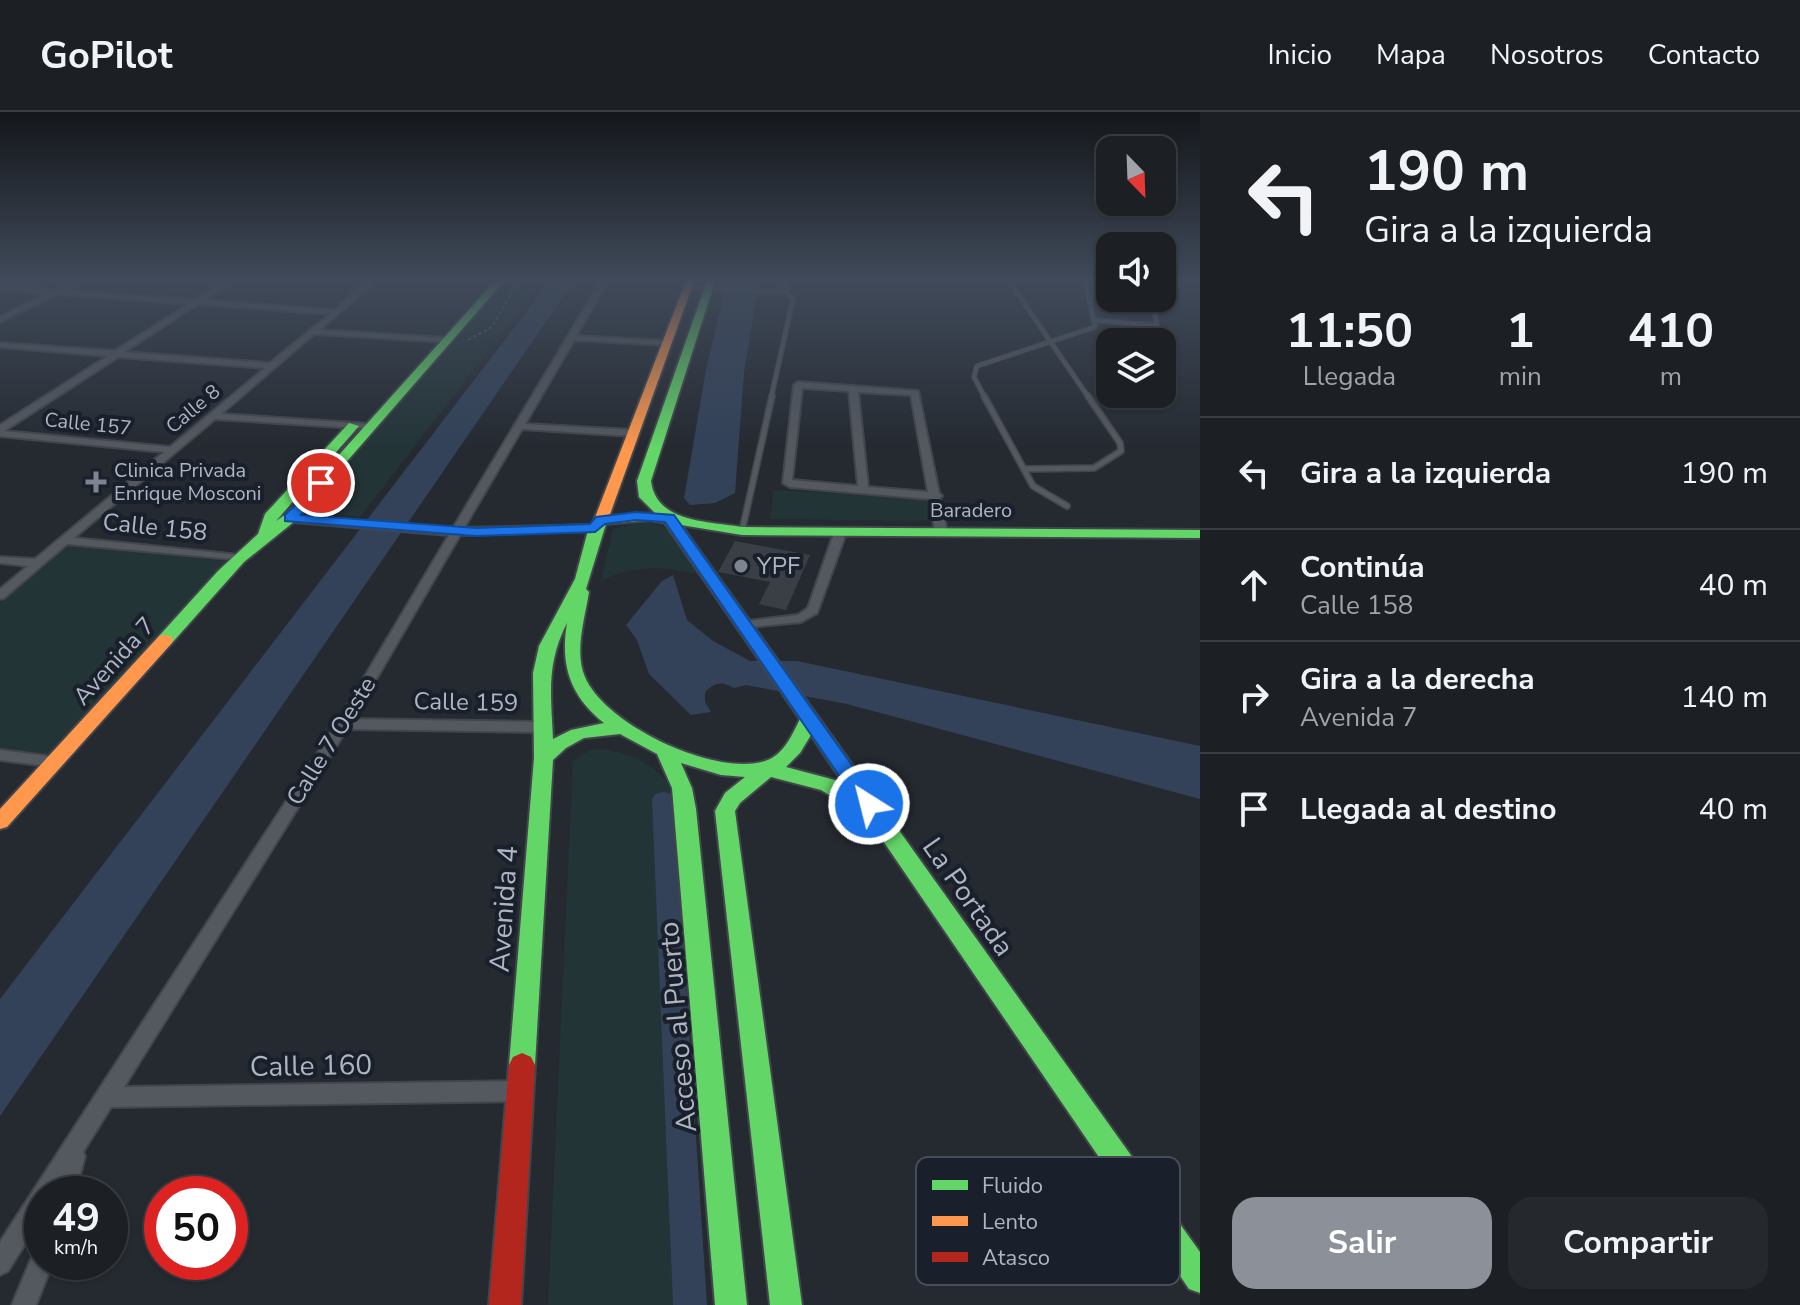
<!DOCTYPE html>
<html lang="es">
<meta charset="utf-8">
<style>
body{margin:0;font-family:"Nunito Sans",sans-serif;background:#25282d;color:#f1f3f6;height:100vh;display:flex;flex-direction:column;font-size:30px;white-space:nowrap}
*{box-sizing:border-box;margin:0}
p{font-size:26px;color:#a0a3a7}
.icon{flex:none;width:44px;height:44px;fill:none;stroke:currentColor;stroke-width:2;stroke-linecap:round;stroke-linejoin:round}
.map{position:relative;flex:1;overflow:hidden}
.details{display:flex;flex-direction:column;background:#1c2025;width:600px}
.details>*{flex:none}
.top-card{background:#1c2025;color:#f1f3f6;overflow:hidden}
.needle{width:52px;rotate:157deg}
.buttons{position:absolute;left:1096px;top:24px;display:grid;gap:16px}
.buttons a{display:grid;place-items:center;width:80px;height:80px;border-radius:16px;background:#1c2025;box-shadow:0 2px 6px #0004,0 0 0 2px #3a3e42;font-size:40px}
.speed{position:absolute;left:24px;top:1064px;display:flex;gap:16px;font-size:40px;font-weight:700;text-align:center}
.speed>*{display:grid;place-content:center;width:104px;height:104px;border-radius:50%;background:#1c2025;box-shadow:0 2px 6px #0004,0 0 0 2px #3a3e42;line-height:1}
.speed small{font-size:20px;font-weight:400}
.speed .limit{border:12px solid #d22;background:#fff;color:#111}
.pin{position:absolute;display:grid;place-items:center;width:68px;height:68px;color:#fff;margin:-34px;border:4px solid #fff;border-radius:50%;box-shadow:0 2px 8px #0007}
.me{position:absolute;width:88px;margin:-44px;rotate:324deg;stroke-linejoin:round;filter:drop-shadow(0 0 6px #0008)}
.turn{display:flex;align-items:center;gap:28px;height:168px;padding:0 32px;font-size:36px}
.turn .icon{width:104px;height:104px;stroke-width:2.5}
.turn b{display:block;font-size:56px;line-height:68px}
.eta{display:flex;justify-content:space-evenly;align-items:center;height:136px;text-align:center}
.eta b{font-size:48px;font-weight:700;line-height:56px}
.primary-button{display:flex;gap:16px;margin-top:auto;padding:16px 32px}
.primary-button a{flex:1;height:92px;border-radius:24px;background:#8c9099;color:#fff;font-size:32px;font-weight:700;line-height:92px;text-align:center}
.primary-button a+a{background:#25282d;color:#f1f3f6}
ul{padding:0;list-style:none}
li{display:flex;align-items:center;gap:24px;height:112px;padding:0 32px;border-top:2px solid #3a3e42}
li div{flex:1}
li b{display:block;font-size:30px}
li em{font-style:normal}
header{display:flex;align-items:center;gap:48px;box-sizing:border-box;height:112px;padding:0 40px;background:#1c2025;border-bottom:2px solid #3a3e42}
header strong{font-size:38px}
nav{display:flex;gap:44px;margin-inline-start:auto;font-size:28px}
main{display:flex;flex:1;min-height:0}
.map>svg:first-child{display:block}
.green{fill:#233437}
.water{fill:#334259}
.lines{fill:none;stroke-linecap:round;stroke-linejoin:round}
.canal{fill:#334259;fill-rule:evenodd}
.building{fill:#3a3f45}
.lane-far1-casing{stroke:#42464c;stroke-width:6}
.lane-casing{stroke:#42464c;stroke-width:8}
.street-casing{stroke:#42464c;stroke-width:4}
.fast-casing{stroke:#42464c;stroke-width:4}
.slow-casing{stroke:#42464c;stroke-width:4}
.jam-casing{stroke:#42464c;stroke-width:4}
.path{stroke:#585c63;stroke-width:2;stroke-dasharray:3 3;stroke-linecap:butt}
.lane-far1{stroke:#54585f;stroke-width:4}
.lane{stroke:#54585f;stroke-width:5}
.street{fill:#54585f;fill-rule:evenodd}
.fast{fill:#63d668;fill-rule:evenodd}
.slow{fill:#ff974d;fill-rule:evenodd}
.jam{fill:#b3261e;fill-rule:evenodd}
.route{fill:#1a73e8;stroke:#114b97;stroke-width:2}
.poi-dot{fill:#7e8490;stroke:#19202b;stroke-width:3}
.labels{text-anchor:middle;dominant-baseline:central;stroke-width:8;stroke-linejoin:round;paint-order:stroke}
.far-street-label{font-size:20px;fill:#aeb5c3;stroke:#19202b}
.far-poi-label{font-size:20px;fill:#aeb5c3;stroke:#19202b;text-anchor:start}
.street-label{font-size:24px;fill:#aeb5c3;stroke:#19202b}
.poi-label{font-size:24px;fill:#aeb5c3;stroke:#19202b;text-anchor:start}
.near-street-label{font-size:28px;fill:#aeb5c3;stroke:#19202b}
.key{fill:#19202b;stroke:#464d59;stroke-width:2}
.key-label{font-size:22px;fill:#aeb5c3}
</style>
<header>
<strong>GoPilot</strong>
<nav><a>Inicio</a><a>Mapa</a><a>Nosotros</a><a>Contacto</a></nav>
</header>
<main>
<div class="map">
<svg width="1200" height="1193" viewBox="0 0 1200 1193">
<rect width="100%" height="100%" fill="#252a31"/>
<!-- green -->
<path class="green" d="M502,169h40l-182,236 -57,-7z
M774,378l155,9 5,22 -164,-2z
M645,409l26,8 26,45c-37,-8 -63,-9 -96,7l12,-52z
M68,432l162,18 -176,193 -54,-6v-146z
M603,637c29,6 48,12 66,36l32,520h-153l25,-544 17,-11z"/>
<!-- water -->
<path class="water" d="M550,169h24l-574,835v-117z
M727,169h32l-15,91 -9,121 -20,10 -25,2 -6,-7 22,-128z
M673,463l14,45 26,21 37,20h47l403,85v53l-353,-95 -101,-19 -12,3c-13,-7 -18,-6 -29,4v10l6,10 -20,3 -42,-41 -12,-34 -11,-15 36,-44z"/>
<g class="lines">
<!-- canal -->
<path class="canal" d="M663,680l8,2 3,6 33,505h-34l-21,-505 3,-6z"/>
</g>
<!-- building -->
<path class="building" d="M735,429l75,14 -24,55 -27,-6 11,-22 -52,-10z"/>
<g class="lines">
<!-- lane-far1 casing -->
<g class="lane-far1-casing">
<path id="lane-far1" d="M1009,169l80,117
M688,176l99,4
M1089,184l21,2
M1113,186l40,4
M1094,208l63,6 -5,-28
M771,286l22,-99 -9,-10 2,-8
M985,286l-11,-21 3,-11 118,-39 -10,-46"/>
</g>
<!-- lane casing -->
<g class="lane-casing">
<path id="lane" d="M984,284l49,90 34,20
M1026,357l68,-1 27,-17 -1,-8 -32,-47
M742,419l30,-135"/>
</g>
<!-- street casing -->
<g class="street-casing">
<path id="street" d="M72,169h9l-17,10 131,9 29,-19h8l-28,19 131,10 33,-29h8l-57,49 128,8 4,2 -4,2 -133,-8 -93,80 149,10 3,1v4l-158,-10 -141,119 165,17 6,3 -2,2 -176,-16 -63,54 -4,1v-10l28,-23 -28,-3v-6l35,2 129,-107 -164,-16v-11l108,-69 -108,-9v-4l115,8 74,-47 -132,-10 -57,28v-5l48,-24 -48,-3v-4l55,4zM198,192l132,10 -60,49 -146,-11zM118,245l147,11 -95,79 -166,-16z
M601,169h7l-32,55 91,5 4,2 -4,2 -93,-5 -49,84 108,6 5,3 -5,3 -111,-7 -58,99 131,-3 5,3 -5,3 -135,4 -107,184 187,3 7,5 -7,5 -193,-3 -223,358 395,-6 7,3 3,7 -3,7 -7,3 -408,6 -28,45 2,4 -10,38h-33v23l-34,54 -8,4v-33l337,-519 112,-188 -179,-15 -5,-3 5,-3 183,14z
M798,270l120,9 21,102 3,3 -2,2 7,34 -2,2 -4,1 -6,-3 -5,-33 -140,-12 -7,-4 11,-98zM802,276l47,3 9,95 -66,-6zM858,280l53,3 17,97 -60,-5z
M840,418l6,3 -29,80 -16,9 -61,6 -2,-3 2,-3 58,-7 10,-7 26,-75z
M0,638l55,7 7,5 -7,5 -55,-7z
M42,1136v14h11l-17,43h-24l22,-53z"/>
</g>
<!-- fast casing -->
<g class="fast-casing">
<path id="fast" d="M495,169h9l-209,240 -51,41 -73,82h-12l-2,-4 2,-4 59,-65 40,-37 7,-20 84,-91 10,3 -83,95 9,-6z
M707,169h8l-64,200c5,42 57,40 91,46l458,3v8l-458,-3 -61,-10 519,727v41l-11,-4 -327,-479 -10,-1 -31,-19 -50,-13 -31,26 -5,8 67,494h-32l-55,-494 10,-18 20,-16 -24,-2 -40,-12 11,25 4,21 51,496h-32l-43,-517 -15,-34 -37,-20 -36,4 -18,10 -13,12 -18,305 -4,8 -9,4 -9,-4 -4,-8 25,-307 -1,-85 6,-27 36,-67 12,-45 9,-17 59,-4 -16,-16 -2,-16zM650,408l15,3 135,196c-8,16 -16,36 -35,42 -49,16 -160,-36 -180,-84 -11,-25 0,-59 4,-85l-3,-3 20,-65zM567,511c-7,42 3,73 37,100l-33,7 -18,9c-2,-45 -7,-75 14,-116zM811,623l35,52 -11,-7 -49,-13 14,-14z"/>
</g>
<!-- slow casing -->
<g class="slow-casing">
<path id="slow" d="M686,169h8l-86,239 -7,4 -5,-1 -2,-3z
M165,523l6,1 2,4 -2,4 -164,183 -7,2v-20l159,-173z"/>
</g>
<!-- jam casing -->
<g class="jam-casing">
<path id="jam" d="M522,941l9,4 4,8 -14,240h-32l20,-240 4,-8z"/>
</g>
<!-- path -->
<path class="path" d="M468,228l24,-13 26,-46"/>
<!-- lane-far1 -->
<use href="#lane-far1" class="lane-far1"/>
<!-- lane -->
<use href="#lane" class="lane"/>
<!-- street -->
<use href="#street" class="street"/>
<!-- fast -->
<use href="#fast" class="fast"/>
<!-- slow -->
<use href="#slow" class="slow"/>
<!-- jam -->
<use href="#jam" class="jam"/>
</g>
<!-- sky -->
<linearGradient id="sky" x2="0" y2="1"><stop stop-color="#14171b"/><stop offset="0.5" stop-color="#404a5a"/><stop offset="1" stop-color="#404a5a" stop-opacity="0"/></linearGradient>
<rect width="1200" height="336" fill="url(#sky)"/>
<!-- route -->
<path class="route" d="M321,367l7,4 -27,32 175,13 114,-4 6,-7 40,-5 38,3 202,284 3,5 -3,5h-14l-197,-287 -29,-2 -31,4 -10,8 -119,4 -191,-15v-6z"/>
<!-- markers -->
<g class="poi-dot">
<path d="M92 358h8v8h8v8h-8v8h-8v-8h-8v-8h8z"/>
<circle cx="741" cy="454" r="8"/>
</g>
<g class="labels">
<!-- far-street labels -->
<g class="far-street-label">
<text transform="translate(193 297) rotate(-40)">Calle 8</text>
<text transform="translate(88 312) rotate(6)">Calle 157</text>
<text x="971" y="398">Baradero</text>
</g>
<!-- far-poi labels -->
<g class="far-poi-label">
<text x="114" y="358">Clinica Privada<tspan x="114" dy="23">Enrique Mosconi</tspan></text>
</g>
<!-- street labels -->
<g class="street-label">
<text transform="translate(155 415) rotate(6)">Calle 158</text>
<text transform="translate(114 549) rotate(-48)">Avenida 7</text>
<text transform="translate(466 590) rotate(1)">Calle 159</text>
<text transform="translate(331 629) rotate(-58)">Calle 7 Oeste</text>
</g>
<!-- poi labels -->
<g class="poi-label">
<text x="757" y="454">YPF</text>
</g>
<!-- near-street labels -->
<g class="near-street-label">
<text transform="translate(968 785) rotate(55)">La Portada</text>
<text transform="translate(504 797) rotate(-86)">Avenida 4</text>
<text transform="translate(678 915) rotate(-95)">Acceso al Puerto</text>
<text transform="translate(311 954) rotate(-1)">Calle 160</text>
</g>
</g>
<!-- legend -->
<rect x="916" y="1045" width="264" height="128" rx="12" class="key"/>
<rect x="932" y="1068" width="36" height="10" fill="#63d668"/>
<rect x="932" y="1104" width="36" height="10" fill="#ff974d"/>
<rect x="932" y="1140" width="36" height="10" fill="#b3261e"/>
<g class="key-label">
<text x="982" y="1081">Fluido</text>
<text x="982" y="1117">Lento</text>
<text x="982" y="1153">Atasco</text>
</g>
</svg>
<div class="buttons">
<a><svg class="needle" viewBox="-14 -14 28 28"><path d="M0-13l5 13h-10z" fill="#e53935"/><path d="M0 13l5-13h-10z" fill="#a0a3a7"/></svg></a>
<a><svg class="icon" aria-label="sound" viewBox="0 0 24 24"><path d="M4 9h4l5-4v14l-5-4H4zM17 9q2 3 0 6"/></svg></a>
<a><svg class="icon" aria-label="layers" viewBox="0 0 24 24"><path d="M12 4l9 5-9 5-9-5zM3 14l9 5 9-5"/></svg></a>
</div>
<div class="speed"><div>49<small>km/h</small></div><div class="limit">50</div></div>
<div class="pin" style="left:321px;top:371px;background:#d93025"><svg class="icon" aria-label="arrive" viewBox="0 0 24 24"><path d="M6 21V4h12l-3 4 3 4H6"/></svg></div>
<svg class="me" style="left:869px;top:692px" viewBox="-20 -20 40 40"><circle r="17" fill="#1a73e8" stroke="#fff" stroke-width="3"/><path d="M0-11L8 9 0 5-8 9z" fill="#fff"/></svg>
</div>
<section class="details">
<div class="top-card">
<div class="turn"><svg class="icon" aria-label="left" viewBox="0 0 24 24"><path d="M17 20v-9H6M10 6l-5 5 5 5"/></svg><div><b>190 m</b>Gira a la izquierda</div></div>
</div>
<div class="eta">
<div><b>11:50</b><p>Llegada</p></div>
<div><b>1</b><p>min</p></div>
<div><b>410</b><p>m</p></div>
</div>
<ul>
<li><svg class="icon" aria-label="left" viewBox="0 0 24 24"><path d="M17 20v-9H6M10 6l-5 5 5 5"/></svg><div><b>Gira a la izquierda</b></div><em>190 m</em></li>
<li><svg class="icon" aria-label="ahead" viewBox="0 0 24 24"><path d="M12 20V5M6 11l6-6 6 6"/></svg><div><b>Continúa</b><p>Calle 158</p></div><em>40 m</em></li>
<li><svg class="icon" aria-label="right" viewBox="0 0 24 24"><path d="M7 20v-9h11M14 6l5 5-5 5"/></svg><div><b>Gira a la derecha</b><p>Avenida 7</p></div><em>140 m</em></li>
<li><svg class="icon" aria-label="arrive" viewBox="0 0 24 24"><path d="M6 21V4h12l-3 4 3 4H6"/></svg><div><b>Llegada al destino</b></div><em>40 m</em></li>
</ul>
<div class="primary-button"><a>Salir</a><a>Compartir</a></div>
</section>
</main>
